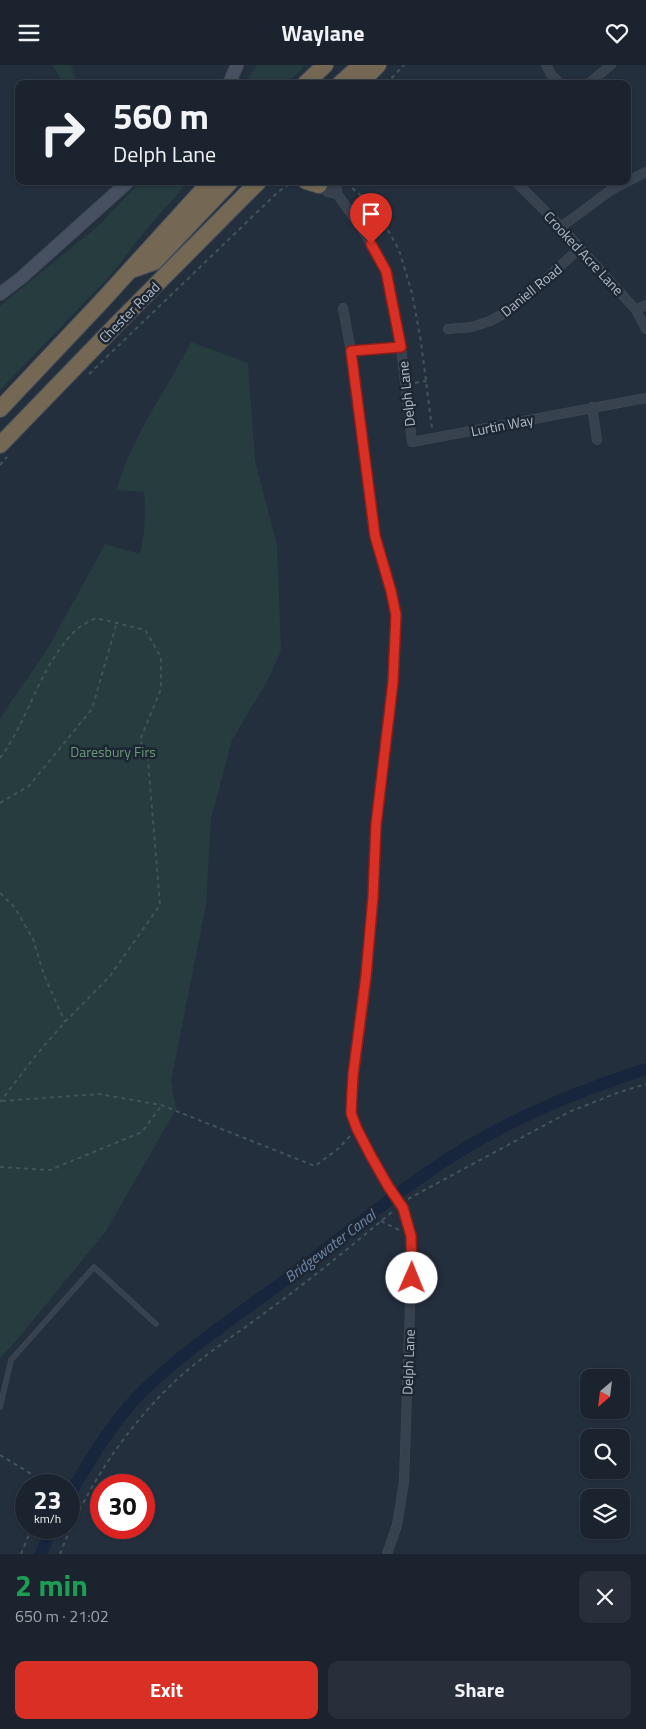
<!DOCTYPE html>
<meta charset="utf-8">
<style>
body{margin:0;font-family:"Titillium Web",sans-serif;background:#282f3a;color:#f1f3f6;height:100vh;display:flex;flex-direction:column;font-size:19px;white-space:nowrap}
*{box-sizing:border-box;margin:0}
p{font-size:16px;color:#a0a4aa}
.icon{flex:none;width:28px;height:28px;fill:none;stroke:currentColor;stroke-width:2;stroke-linecap:round;stroke-linejoin:round}
.map{position:relative;height:1489px;overflow:hidden}
.side{display:flex;flex-direction:column;background:#1b232e;flex:1}
.side>*{flex:none}
.hud{position:absolute;left:15px;top:15px;width:616px;height:105px;border-radius:10px;box-shadow:0 1px 4px #0004,0 0 0 1px #39404a;background:#1b232e;color:#f1f3f6;overflow:hidden}
.needle{width:32px;rotate:208deg}
.tools{position:absolute;left:580px;top:1304px;display:grid;gap:10px}
.tools a{display:grid;place-items:center;width:50px;height:50px;border-radius:10px;background:#1b232e;box-shadow:0 1px 4px #0004,0 0 0 1px #39404a;font-size:25px}
.speed{position:absolute;left:15px;top:1409px;display:flex;gap:10px;font-size:25px;font-weight:700;text-align:center}
.speed>*{display:grid;place-content:center;width:65px;height:65px;border-radius:50%;background:#1b232e;box-shadow:0 1px 4px #0004,0 0 0 1px #39404a;line-height:1}
.speed small{font-size:12px;font-weight:400}
.speed .limit{border:8px solid #d22;background:#fff;color:#111}
.pin{position:absolute;display:grid;place-items:center;width:42px;height:42px;color:#fff;margin:-51px -21px;border-radius:50% 50% 50% 0;rotate:-45deg;box-shadow:0 0 5px #0007}
.pin .icon{rotate:45deg}
.me{position:absolute;width:55px;margin:-28px;rotate:1deg;stroke-linejoin:round;filter:drop-shadow(0 0 4px #0008)}
.turn{display:flex;align-items:center;gap:18px;height:105px;padding:0 15px;font-size:22px}
.turn .icon{width:65px;height:65px;stroke-width:2.5}
.turn b{display:block;font-size:35px;line-height:42px}
.round{display:grid;place-items:center;flex:none;width:52px;height:52px;border-radius:10px;background:#282f3a}
.head{display:flex;align-items:center;justify-content:space-between;height:85px;padding:0 15px}
h1{font-size:30px;font-weight:700;line-height:38px;color:#1e9e55}
.cta{display:flex;gap:10px;margin-top:auto;padding:10px 15px}
.cta a{flex:1;height:58px;border-radius:10px;background:#d93025;color:#fff;font-size:20px;font-weight:700;line-height:58px;text-align:center}
.cta a+a{background:#282f3a;color:#f1f3f6}
header{display:flex;justify-content:space-between;align-items:center;height:65px;padding:0 15px;background:#1b232e;font-size:22px;font-weight:700}
.map>svg:first-child{display:block}
.green{fill:#263c3f}
.lines{fill:none;stroke-linecap:round;stroke-linejoin:round}
.canal{stroke:#17263c;stroke-width:12}
.lane-casing{stroke:#414a57;stroke-width:5.5}
.street-casing{stroke:#414a57;stroke-width:10}
.secondary-casing{stroke:#414a57;stroke-width:14}
.highway-casing{stroke:#434c59;stroke-width:18}
.path{stroke:#3f5557;stroke-width:2;stroke-dasharray:4 4;stroke-linecap:butt}
.lane{stroke:#38414e;stroke-width:4.5}
.street{stroke:#38414e;stroke-width:9}
.secondary{stroke:#465061;stroke-width:12}
.highway{stroke:#746855;stroke-width:16}
.street-bridge-casing{stroke:#414a57;stroke-width:10;stroke-linecap:butt}
.street-bridge{stroke:#38414e;stroke-width:9}
.route-casing{stroke:#8d1f18;stroke-width:12}
.route{stroke:#d93025;stroke-width:9}
.labels{text-anchor:middle;dominant-baseline:central;stroke-width:5;stroke-linejoin:round;paint-order:stroke}
.street-label{font-size:14px;fill:#b4bcc9;stroke:#1d2633}
.park-label{font-size:14px;fill:#6b9a76;stroke:#1d2633}
.water-label{font-size:15px;font-style:italic;fill:#6d86a8;stroke:#1d2633}
</style>
<header><svg class="icon" aria-label="menu" viewBox="0 0 24 24"><path d="M4 6h16M4 12h16M4 18h16"/></svg>Waylane<svg class="icon" aria-label="heart" viewBox="0 0 24 24"><path d="M12 20l-8-8c-3-5 5-10 8-4 3-6 11-1 8 4z"/></svg></header>
<div class="map">
<svg width="646" height="1489" viewBox="0 0 646 1489">
<rect width="100%" height="100%" fill="#242f3e"/>
<!-- green -->
<path class="green" d="M53,0h18l6,19h-14z
M257,0h49l-20,19h-39l2,-8z
M141,116h48l-39,44 -41,52 -109,113v-84l99,-81z
M191,277l57,21 7,98 22,84 4,105 -12,28 -37,62 -21,79 -5,86 -35,176 5,28 -70,122 -94,115 -12,12v-640l48,-70 57,-104 35,10c5,-21 6,-41 4,-62l-28,-2c5,-14 10,-30 17,-43 17,-37 40,-69 58,-105z"/>
<g class="lines">
<!-- canal -->
<path class="canal" d="M69,1431c21,-37 44,-75 74,-105 46,-45 101,-80 152,-118 61,-47 124,-100 191,-137 51,-28 104,-49 160,-67
M41,1489l11,-27"/>
<!-- lane casing -->
<g class="lane-casing">
<path id="lane" d="M0,1342l11,-47 83,-93 62,57"/>
</g>
<!-- street casing -->
<g class="street-casing">
<path id="street" d="M546,0l5,9 9,10
M588,19l23,-19
M333,116l3,3 1,10 26,36 23,40 15,77 11,95 234,-44
M515,116l46,46 75,83 10,19
M316,117l12,10 9,2
M561,162l50,-37 35,-18
M343,243l8,43 24,185 16,55 5,24 -3,67 -17,143 -3,72 -6,79 -16,120v17l6,16 31,57
M636,245l10,-5
M448,264l24,-2 18,-6 15,-8 31,-25 44,-40
M351,286l50,-4
M592,342l5,33
M387,1489l10,-29 7,-43 8,-235 -1,-11 -8,-28"/>
</g>
<!-- secondary casing -->
<g class="secondary-casing">
<path id="secondary" d="M229,19l8,-19
M0,229l21,-16 108,-97"/>
</g>
<!-- highway casing -->
<g class="highway-casing">
<path id="highway" d="M305,19l20,-19
M340,19l21,-19
M359,19l19,-19
M306,116l13,4
M134,204l20,-7 77,-81
M0,344l101,-107 110,-121
M0,380l117,-121 142,-143"/>
</g>
<!-- path -->
<path class="path" d="M386,19l18,-19
M346,118l29,24 24,43 13,43 9,49 11,86
M89,309l190,-183 14,-9
M415,318l11,-2
M0,400l7,-8
M0,693c30,-40 39,-92 76,-128 5,-5 13,-8 20,-12l49,12 16,27v32l-21,51 8,20 12,145 -50,71 -45,46 -28,32 -37,48
M0,738l29,-17 63,-77 25,-87
M0,828l15,15 18,31 11,36 21,47
M2,1036l97,-7 62,11 154,61 24,-18 11,-12
M0,1102l50,3 92,-38 19,-26
M408,1134l161,-87 48,-19 29,-9
M381,1156l18,9
M0,1390l33,20 9,10
M21,1489l11,-27
M60,1489c25,-66 70,-133 123,-180 29,-25 61,-45 91,-68 41,-30 80,-62 119,-95"/>
<!-- lane -->
<use href="#lane" class="lane"/>
<!-- street -->
<use href="#street" class="street"/>
<!-- secondary -->
<use href="#secondary" class="secondary"/>
<!-- highway -->
<use href="#highway" class="highway"/>
<!-- street-bridge casing -->
<g class="street-bridge-casing">
<path id="street-bridge" d="M388,1121l15,22"/>
</g>
<!-- street-bridge -->
<use href="#street-bridge" class="street-bridge"/>
</g>
<g class="lines">
<!-- route casing -->
<g class="route-casing">
<path id="route" d="M371,179l15,27 15,76 -50,4 24,185 16,55 5,24 -3,67 -17,143 -3,72 -7,79 -13,99 -2,38 6,16 14,27 17,30 15,22 8,28 1,42"/>
</g>
<!-- route -->
<use href="#route" class="route"/>
</g>
<g class="labels">
<!-- street labels -->
<g class="street-label">
<text transform="translate(584 188) rotate(47)">Crooked Acre Lane</text>
<text transform="translate(531 225) rotate(-39)">Daniell Road</text>
<text transform="translate(129 247) rotate(-45)">Chester Road</text>
<text transform="translate(406 329) rotate(-96)">Delph Lane</text>
<text transform="translate(502 360) rotate(-11)">Lurtin Way</text>
<text transform="translate(408 1297) rotate(-88)">Delph Lane</text>
</g>
<!-- park labels -->
<g class="park-label">
<text x="113" y="686">Daresbury Firs</text>
</g>
<!-- water labels -->
<g class="water-label">
<text transform="translate(330 1181) rotate(-37)">Bridgewater Canal</text>
</g>
</g>
</svg>
<div class="tools">
<a><svg class="needle" viewBox="-14 -14 28 28"><path d="M0-13l5 13h-10z" fill="#e53935"/><path d="M0 13l5-13h-10z" fill="#a0a4aa"/></svg></a>
<a><svg class="icon" aria-label="search" viewBox="0 0 24 24"><circle cx="10" cy="10" r="6"/><path d="M15 15l6 6"/></svg></a>
<a><svg class="icon" aria-label="layers" viewBox="0 0 24 24"><path d="M12 4l9 5-9 5-9-5zM3 14l9 5 9-5"/></svg></a>
</div>
<div class="speed"><div>23<small>km/h</small></div><div class="limit">30</div></div>
<div class="pin" style="left:371px;top:179px;background:#d93025"><svg class="icon" aria-label="arrive" viewBox="0 0 24 24"><path d="M6 21V4h12l-3 4 3 4H6"/></svg></div>
<svg class="me" style="left:412px;top:1213px" viewBox="-20 -20 40 40"><circle r="19" fill="#fff"/><path d="M0-13L10 11 0 6-10 11z" fill="#d93025"/></svg>
<div class="hud">
<div class="turn"><svg class="icon" aria-label="right" viewBox="0 0 24 24"><path d="M7 20v-9h11M14 6l5 5-5 5"/></svg><div><b>560 m</b>Delph Lane</div></div>
</div>
</div>
<section class="side">
<div class="head"><div><h1>2 min</h1><p>650 m · 21:02</p></div><a class="round"><svg class="icon" aria-label="close" viewBox="0 0 24 24"><path d="M6 6l12 12M18 6L6 18"/></svg></a></div>
<div class="cta"><a>Exit</a><a>Share</a></div>
</section>
